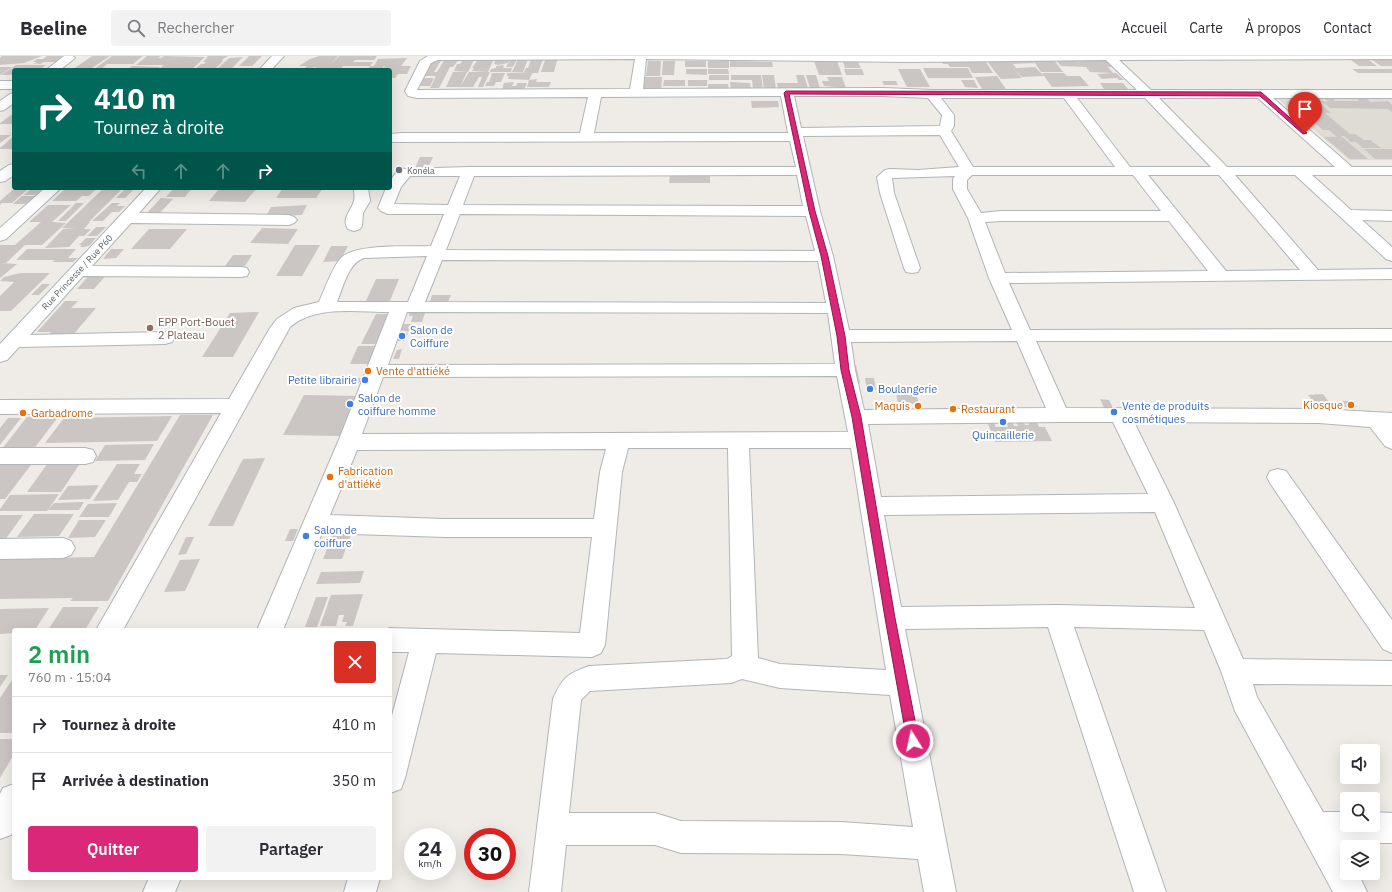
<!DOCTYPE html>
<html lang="fr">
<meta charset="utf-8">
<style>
body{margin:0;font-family:"IBM Plex Sans",sans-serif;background:#f2f2f3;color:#2b2b33;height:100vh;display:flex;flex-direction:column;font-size:15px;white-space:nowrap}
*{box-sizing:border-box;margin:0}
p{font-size:13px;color:#7c7c81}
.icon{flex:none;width:22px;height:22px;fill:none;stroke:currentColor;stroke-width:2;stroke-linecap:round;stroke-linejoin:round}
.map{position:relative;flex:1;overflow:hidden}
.panel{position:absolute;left:12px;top:572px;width:380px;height:252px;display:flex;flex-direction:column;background:#fff;border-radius:4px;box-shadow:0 4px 16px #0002}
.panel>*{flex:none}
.hud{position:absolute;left:12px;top:12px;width:380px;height:122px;border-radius:4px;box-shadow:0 4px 16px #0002;background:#00695c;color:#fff;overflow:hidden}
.tools{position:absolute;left:1340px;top:688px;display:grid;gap:8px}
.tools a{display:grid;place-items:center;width:40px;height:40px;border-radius:4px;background:#fff;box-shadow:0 4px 16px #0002;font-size:20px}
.speed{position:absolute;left:404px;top:772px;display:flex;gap:8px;font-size:20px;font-weight:700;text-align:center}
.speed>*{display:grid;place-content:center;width:52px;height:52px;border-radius:50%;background:#fff;box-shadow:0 4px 16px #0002;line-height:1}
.speed small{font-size:10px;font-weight:400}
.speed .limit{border:6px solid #d22;background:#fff;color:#111}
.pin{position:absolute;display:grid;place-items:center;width:34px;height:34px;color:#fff;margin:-41px -17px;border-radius:50% 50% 50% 0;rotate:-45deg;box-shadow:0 0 4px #0007}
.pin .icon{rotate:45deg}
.me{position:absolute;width:44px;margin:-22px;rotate:350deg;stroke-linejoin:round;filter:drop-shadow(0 0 3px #0008)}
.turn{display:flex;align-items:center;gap:14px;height:84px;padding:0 16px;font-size:18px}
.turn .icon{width:52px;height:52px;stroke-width:2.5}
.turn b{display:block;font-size:28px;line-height:34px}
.lanes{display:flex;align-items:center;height:38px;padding:0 16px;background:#0003;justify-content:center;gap:20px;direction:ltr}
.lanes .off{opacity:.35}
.round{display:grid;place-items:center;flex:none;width:42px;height:42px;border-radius:4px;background:#f2f2f3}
.headline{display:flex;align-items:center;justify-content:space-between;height:68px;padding:0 16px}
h1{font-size:24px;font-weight:600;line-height:30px;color:#1e9e55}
.cta{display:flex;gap:8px;margin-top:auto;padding:8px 16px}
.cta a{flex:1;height:46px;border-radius:4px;background:#db2777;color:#fff;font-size:16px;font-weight:600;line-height:46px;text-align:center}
.cta a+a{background:#f2f2f3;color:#2b2b33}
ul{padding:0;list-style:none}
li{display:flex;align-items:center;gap:12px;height:56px;padding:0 16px;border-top:1px solid #e1e1e2}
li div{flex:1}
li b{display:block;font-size:15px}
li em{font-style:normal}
header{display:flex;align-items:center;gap:24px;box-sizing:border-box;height:56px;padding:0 20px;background:#fff;border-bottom:1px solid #e1e1e2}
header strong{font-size:19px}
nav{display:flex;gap:22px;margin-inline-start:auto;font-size:14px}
.search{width:280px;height:36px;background:#f2f2f3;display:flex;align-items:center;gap:10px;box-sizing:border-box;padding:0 14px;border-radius:4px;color:#7c7c81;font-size:15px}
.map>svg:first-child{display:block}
.education{fill:#dfdbd5}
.building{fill:#cbc6c3}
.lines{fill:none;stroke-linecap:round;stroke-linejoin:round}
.minor-casing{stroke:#b1b5b8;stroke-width:2}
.minor{fill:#fff;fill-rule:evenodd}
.route{fill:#db2777;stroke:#8e194d}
.worship-dot{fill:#6b7280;stroke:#fff;stroke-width:1.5}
.education-dot{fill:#8d6e63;stroke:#fff;stroke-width:1.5}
.shop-dot{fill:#3f7fe0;stroke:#fff;stroke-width:1.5}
.food-dot{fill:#e8710a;stroke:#fff;stroke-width:1.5}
.labels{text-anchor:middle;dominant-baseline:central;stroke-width:4;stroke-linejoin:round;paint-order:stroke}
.far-worship-label{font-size:9px;fill:#5b616d;stroke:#fff;text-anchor:start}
.far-street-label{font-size:9px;fill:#5e6366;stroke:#fff}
.education-label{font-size:11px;fill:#785e54;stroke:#fff;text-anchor:start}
.shop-label{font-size:11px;fill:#366cbe;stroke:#fff;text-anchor:start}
.food-label{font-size:11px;fill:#c56008;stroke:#fff;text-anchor:start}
</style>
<header>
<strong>Beeline</strong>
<div class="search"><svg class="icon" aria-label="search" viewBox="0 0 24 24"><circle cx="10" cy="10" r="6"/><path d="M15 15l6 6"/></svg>Rechercher</div>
<nav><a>Accueil</a><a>Carte</a><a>À propos</a><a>Contact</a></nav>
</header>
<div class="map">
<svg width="1392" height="836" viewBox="0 0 1392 836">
<rect width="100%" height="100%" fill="#efebe6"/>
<!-- education -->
<path class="education" d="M1278,43h114v61h-43z"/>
<!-- building -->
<path class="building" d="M2,0h40l-18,7 -24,2v-7z
M47,0h15l-7,6h-11l-4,2h-3l2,-1 -6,1 4,-2h-4l4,-3h6z
M92,0h18l-21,14h-17z
M112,0h31l-10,8h-26l-7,6h-7z
M147,0h14l-3,2h3l3,-2 41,1 -14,13h-33l6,-5h-28z
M208,0h20l-6,4 1,1 -9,9h-20l7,-6h3l2,-2h-3l4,-4h4h-5z
M249,0h13l-10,10h-13z
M319,0h19l-6,7 7,-7h38l-3,4h-19l-2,2h20l-3,4h-27l-3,4h-28l5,-3 -13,2 3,-3h-8l11,-7z
M243,1l-13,13h-14l13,-12z
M407,2l-6,8h10l-4,8h-9l-3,4h-5v-8h-8l3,-4h12h-23l4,-7z
M460,2l-7,9h-3l-11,21h-9l6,-12h-12l10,-17h8l-8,13h3l8,-13z
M475,2l-7,14 -14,-1 3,-7h3l3,-5z
M478,3h16l-6,13 -16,-1 2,-3h-2z
M496,3h14l-2,4 -10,2 -4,-1z
M511,3h6l-4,8h-7z
M518,3h10l-5,13h-11z
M531,3h12l-5,14 -14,-1 2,-4h2z
M941,3h43l9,14h-21l-3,-6h-19l-2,-3h-5z
M986,3l45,1 4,3 -22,1 3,4 19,-1 9,9 -22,1 -10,-10 10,11 -21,1 -9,-11 18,-1 -18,1z
M1055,3h20l6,7 -5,-7h29l7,8h-4l5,6 -23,-1 -4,-5 -25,-1z
M545,4h12l-3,12h-13z
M1033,4h21l9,12h-22z
M1351,4h18l8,6h-18z
M1372,4h20v6h-11z
M648,5h13l-1,15h-14z
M663,5h12l-1,14h-12z
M685,5h21v6h-21z
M708,5h21v7h-21z
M730,5l42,1 1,5h-43z
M814,5h23l5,14h-23z
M843,6h15l3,6h-16z
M16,9h30l-7,5h-25v5h-13z
M504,9l-1,3h9l-1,4h-21l1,-3 5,-1v-2z
M132,10l28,1 -4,3h-29z
M370,10h14l-3,4h-14z
M0,11h12l-12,8z
M923,12h45l5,10h-45z
M686,13h21v6l-21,-1z
M708,13h20l1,5h-21z
M844,13h18l2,6h-18z
M898,13h22l10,18h-23z
M1352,13h40v4h-34z
M453,16h14l-7,15h-14z
M469,16h21l-7,15h-5l4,-10h-3l-6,10h-13z
M533,16l-4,8 -21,-1 1,-3h-2v-3z
M492,17h13l-4,9h-5l-2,4h-9l2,-4h2z
M1042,17h22l3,3h13l9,10 -37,1z
M1114,17h2l8,7h-5l-2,-2 -15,1 -5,-5z
M709,19h20v5h-20z
M731,19h30l2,14h-10l-1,-9h-21z
M762,19h12l2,14h-12z
M796,19h8l4,13 -30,1 -1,-6h21z
M806,19h10l4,13h-10z
M997,20l9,13h-24l-7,-12z
M645,21h17l-1,15h-18z
M827,21h15l4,11 -22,-2 -2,-5h7z
M421,22h13l-4,8h-12z
M537,23l-1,3h15l-2,5h-22l2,-7z
M664,24h21v6h-22z
M688,24h19v6h-19z
M961,24h13l4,8 -13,-1z
M882,25h14l2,4h-14z
M514,26l-2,4h4l1,-3h10l-3,7h-22l2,-7z
M730,26l20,1 1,7h-20z
M1100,27h23l5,6h-24z
M708,28h20l1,6h-21z
M1325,43h8l2,2h24l-2,-2h10l3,3 18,-1 4,4v7l-4,-3 -58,-1 -9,-7 7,1z
M751,45h27l1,6 -27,1z
M1306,45h12l13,12h-6l25,21h5l9,6h6l11,8h-18l-7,-6h-5l-7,-6h-3l27,23h-18l-26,-22h13l-8,-7h-6l-16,-13h7l-7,-5h7l-7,-6h6z
M14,57v11h-14v-1z
M0,79h11l-11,8z
M14,80v13h-14v-1z
M1364,93h28v10h-17z
M420,101h13l-6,13h-13z
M670,119h40v8h-41z
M15,132h14l-17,15h-10l-2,2v-4z
M32,132h19l-7,7h-20z
M66,132h24l-2,2h7l-6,6h-7l-6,5h-24z
M104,132h19l-34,34h1l-6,7h7l-7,7h-5l-10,11 -24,1 18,-19h13l-14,-1z
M126,132h9l-10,10h-9z
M174,132h18l-7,9h-19z
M220,132h37l-12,14 -36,-1z
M283,132h40l-7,10h-40z
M22,140h21l-9,8h-21z
M161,142l12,1 -16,17h-13z
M76,147h8l-18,18h-8z
M112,147h8l-3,3h8l-6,6h-7l-9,9h-11z
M48,149h23l-19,17 14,1 -24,22h-17l-19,18h-6v-18h15l26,-23h-12z
M307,149l-5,10 -36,1 5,-9z
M96,171h10l-9,9h-10z
M262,172l36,1 -10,15 -38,-1z
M149,173h38l-17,20h-39z
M86,182h10l-6,7 -5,2h-5l2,-2h-3z
M295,189h25l-18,31h-26z
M331,190h17l-8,15 -17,1z
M27,193h49l-8,9h10l-5,4h-21l3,-2h-39z
M111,193h13l-8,9 -13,1z
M233,199h19l-7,11h-20z
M0,207l17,1 -17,14z
M92,216h17l-15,17h-17z
M21,217h29l-39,38h-11v-15l14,-14 -14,-1 4,-4z
M376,223h23l-10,24h-24z
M42,228h8l-11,11h-8z
M432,239h19l-3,7h-18z
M65,245h13l-7,7h25l-23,27h-25l3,-3h-14z
M426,254l-4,12h-11l2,-6h-4l1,-5z
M259,256l-26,45h-31l28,-44z
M376,258h19l-17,30h-17z
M404,268h8l-3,8 -8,-2z
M400,277h8l-4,8h-8z
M358,290h24l-7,18h-25z
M402,293l-3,10h-6l4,-9z
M846,309h10l4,18h-10z
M352,322h17l-2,5 -17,-1z
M865,322h9l2,12h-9z
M895,332l20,1 4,15 -21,-1z
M1323,338l10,13h-15l-10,-12z
M304,339l59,1 -8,6 -15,34 -57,-1z
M1100,343l9,1 5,10h-9z
M1334,345h18l5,6h-17z
M180,359h33l-105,186h-38l3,-3 -73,1v-40l94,-2z
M172,360l-15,25 -112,2 19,-25z
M27,361h31l-25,33h-32z
M8,362h13l-21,27v-17z
M987,365h6l3,6h12l-2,-6h6l2,5h4l-2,-5h7l2,4h4l-1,-4h8l3,6h6l7,14 -57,1z
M154,388l-9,16 -50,1 10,-16z
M265,402l-32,68h-25l35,-67z
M81,406l-20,30h-34l21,-29z
M117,408h23l-6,10h8l-5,8h-8l-11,18 -25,1z
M0,409h31l-26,34h-5z
M99,429l-9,14 -32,1 10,-14z
M59,438l-12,17h-47v-2l10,-14z
M84,446l-5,8h-31l6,-7z
M117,447l-8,14h-30l9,-13z
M34,458h40l-15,22 -42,1z
M0,459h23l-21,29h-2z
M79,464h27l-11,17 -27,1z
M290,473h8l-5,12h-8z
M335,473h18l-11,30h-19z
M186,481h8l-8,17 -8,1z
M200,503l-15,32 -21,1 16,-32z
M364,515l-4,12 -44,1 5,-12z
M363,538l-10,32h-8l2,-4h-5l2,-7h-5l-3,11h-16l11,-31z
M316,541h12l-11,30h-12z
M63,551h36l-14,23h-37z
M49,552l-14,22h-21v3l-14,1v-25z
M0,619h8l-8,12z
M14,621v56h-14v-35z
M0,683h14v15l-14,24z"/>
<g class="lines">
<!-- minor casing -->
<g class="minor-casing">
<path id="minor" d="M64,0h9l2,2 -15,12h-14z
M272,0h12l-13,14h-12z
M428,0h964v3l-273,1 32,30h241v8h-119l79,69h40v8h-80l39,35 41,1v10l-30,-1 30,27v14l-6,-2 -91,-84h-60l83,95 74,-1v10l-383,4 21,47 362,-1v12h-356l30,67 253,1 73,4v36l-7,-3 -15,-19 -51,-4 -185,-1 40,81 69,156 149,2v24l-139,-1 4,13 66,115h24v13h26v-13l19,1v30h-51l6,10v20h11l9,19h-34l-98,-181 -14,-40 -17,-41 -130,-3 92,265h-32l-86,-265 -143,2 51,263h-32l-6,-33 -77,-5 -160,-1 -26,-8h-89l-5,47h-32l24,-193c9,-21 14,-25 36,-33l138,-7 5,-3 -4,-208h-100l-6,24 -17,173 -4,8 -9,4 -156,-4 -31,125 -4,11 -11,4v-70l19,-71h-19v-22h-4l4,-2 190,5 12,-96h-147l-123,-4 -39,97h-26l81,-188 51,-130c-31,0 -74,-7 -99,15l-167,303h-27l125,-217 -221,1v-14l229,-1 41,-71 7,-9 17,-11 25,-6c5,-11 14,-36 22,-44 14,-15 68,-11 90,-12l13,-32h-56l-7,-3 -3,-3 8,-20h4c0,-9 4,-15 12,-19l67,-2h327l-6,-26 -400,1v-8l11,-1h179l8,-36 -171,1 -9,-2 -3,-5 15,-30zM635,3l-5,30 -213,1 14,-27 7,-3zM646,3l261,3 199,-2 31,30h-205l-49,-2 -240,1zM781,40l7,37h-194l7,-36zM794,40h89l45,2 14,17 -2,11 -139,2zM941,42h123l51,69h-142l-22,-36 3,-5v-11zM1077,42h68l66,69h-81zM1159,42h99l77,69h-108zM940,79l19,32 -41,3 -28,-1 -5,1 -8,7 3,16 24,75 2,4 6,1 6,-1 2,-4 -26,-75 -2,-15 63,-2 -2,3v10l15,29 21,60 23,52h-163l-16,-74 -13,-45 -17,-75zM797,119l6,31 -340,-1 11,-29zM972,119h161l28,36h-160l-20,2 -14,-24v-9zM1148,119h71l81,95 -74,1zM410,120h50l-12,29 -54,-1 7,-17zM460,158l346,2 9,35 -369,-1zM1001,165h168l39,50 -203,2 -20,-51zM427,200l-19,46h-71c6,-14 11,-39 27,-44zM442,204l376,1 8,42 -401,-1zM407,256l421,1 7,51 -447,1zM1017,285l29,67 -182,2 -9,-40 -4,-28zM837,320l11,56 -486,2 21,-57zM1059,366h54l35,72 -267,3 -13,-73zM749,392h102l35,222 -106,-6 -22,-6zM606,393l-6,23 -6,47h-149l-115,-4 27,-65zM1155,456l40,96 -138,-3 -156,2 -17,-92zM742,623l38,9 110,7 23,132 -72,-5 -160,-1 -26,-8h-86l12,-113 9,-9 141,-8z
M0,25h14v8h-14z
M14,37v10l-10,7 -4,1v-10l10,-7z
M14,108v11l-9,6 -5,1v-11l9,-6z
M45,132h16l-55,51 -6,2v-13z
M146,132h15l-22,25 150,2 5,2 3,3 -3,3 -5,2 -158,-2 -39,43 149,1 6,1 2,4 -2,4 -6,1 -158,-1 -53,59 135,-3 7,2 2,4 -2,4 -7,2 -146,3 -12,13 -7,2v-18z
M354,132h14l2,13 -7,12 -1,13 -2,3 -6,2 -6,-2c-7,-10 3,-18 6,-28 1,-3 0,-9 0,-13z
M0,392h85l8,2 3,6 -3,6 -8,2h-85z
M1278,413l8,2 106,149v33l-9,-4 -113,-166 -3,-6 3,-6z
M63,482l8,3 4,7 -4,7 -8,3 -63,1v-20z
M14,728v45l-3,6 -11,4v-45l3,-6z
M149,822h32l-6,14h-32z
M348,822h32l-4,14h-32z"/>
</g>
<!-- minor -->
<use href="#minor" class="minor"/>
</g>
<!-- route -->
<path class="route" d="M786,35l475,1 46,41 -4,1 -43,-38 -471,-2 26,117 13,45 17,80 4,34 12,47 34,201 24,123 -2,4 -4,2 -4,-2 -2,-4 -22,-123 -33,-201 -11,-47 -4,-34 -16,-80 -12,-45 -25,-118z"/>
<!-- markers -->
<circle class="worship-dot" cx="399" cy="114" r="4"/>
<circle class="education-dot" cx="150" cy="272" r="4"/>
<g class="shop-dot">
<circle cx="402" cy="280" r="4"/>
<circle cx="365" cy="324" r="4"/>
<circle cx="870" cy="333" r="4"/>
<circle cx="350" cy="348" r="4"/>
<circle cx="1114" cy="356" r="4"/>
<circle cx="1003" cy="366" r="4"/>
<circle cx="306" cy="480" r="4"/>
</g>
<g class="food-dot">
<circle cx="368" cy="315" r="4"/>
<circle cx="1351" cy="349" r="4"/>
<circle cx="918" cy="350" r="4"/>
<circle cx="953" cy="353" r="4"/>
<circle cx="23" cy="357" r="4"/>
<circle cx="330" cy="421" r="4"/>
</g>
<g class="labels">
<!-- far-worship labels -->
<g class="far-worship-label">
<text x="407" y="114">Konéla</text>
</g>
<!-- far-street labels -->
<g class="far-street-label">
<text transform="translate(77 216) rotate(-47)">Rue Princesse / Rue P60</text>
</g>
<!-- education labels -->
<g class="education-label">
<text x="158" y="266">EPP Port-Bouet<tspan x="158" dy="13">2 Plateau</tspan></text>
</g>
<!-- shop labels -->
<g class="shop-label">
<text x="410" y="274">Salon de<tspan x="410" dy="13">Coiffure</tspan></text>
<text x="357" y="324" text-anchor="end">Petite librairie</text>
<text x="878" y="333">Boulangerie</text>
<text x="358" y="342">Salon de<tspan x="358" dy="13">coiffure homme</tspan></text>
<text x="1122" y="350">Vente de produits<tspan x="1122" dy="13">cosmétiques</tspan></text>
<text x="1003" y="379" text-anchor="middle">Quincaillerie</text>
<text x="314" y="474">Salon de<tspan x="314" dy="13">coiffure</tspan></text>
</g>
<!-- food labels -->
<g class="food-label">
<text x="376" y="315">Vente d'attiéké</text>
<text x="1343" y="349" text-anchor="end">Kiosque</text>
<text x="910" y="350" text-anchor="end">Maquis</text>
<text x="961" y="353">Restaurant</text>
<text x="31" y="357">Garbadrome</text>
<text x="338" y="415">Fabrication<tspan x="338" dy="13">d'attiéké</tspan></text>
</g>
</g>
</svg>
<div class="tools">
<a><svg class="icon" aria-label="sound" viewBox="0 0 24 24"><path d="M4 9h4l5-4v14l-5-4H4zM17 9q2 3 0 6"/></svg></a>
<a><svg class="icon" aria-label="search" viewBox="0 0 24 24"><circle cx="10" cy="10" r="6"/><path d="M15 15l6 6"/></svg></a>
<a><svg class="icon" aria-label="layers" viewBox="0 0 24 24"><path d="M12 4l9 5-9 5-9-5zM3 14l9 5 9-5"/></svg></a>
</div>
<div class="speed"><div>24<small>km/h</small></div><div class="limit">30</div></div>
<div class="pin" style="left:1305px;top:77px;background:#d93025"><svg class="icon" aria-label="arrive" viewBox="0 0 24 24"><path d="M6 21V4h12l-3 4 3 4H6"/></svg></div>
<svg class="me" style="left:913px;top:685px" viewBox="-20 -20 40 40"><circle r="17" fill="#db2777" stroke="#fff" stroke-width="3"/><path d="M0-11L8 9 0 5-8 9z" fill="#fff"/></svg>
<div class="hud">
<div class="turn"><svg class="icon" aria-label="right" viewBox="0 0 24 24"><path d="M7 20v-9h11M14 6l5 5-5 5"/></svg><div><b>410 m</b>Tournez à droite</div></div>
<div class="lanes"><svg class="icon off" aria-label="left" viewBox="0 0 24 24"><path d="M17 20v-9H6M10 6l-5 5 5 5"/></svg><svg class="icon off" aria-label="ahead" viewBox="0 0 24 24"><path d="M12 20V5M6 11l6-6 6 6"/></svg><svg class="icon off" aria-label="ahead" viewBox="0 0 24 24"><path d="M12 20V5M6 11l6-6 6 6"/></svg><svg class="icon" aria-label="right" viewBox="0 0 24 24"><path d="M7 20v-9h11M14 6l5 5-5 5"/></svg></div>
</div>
<section class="panel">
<div class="headline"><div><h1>2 min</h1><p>760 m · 15:04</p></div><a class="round" style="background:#d93025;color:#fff"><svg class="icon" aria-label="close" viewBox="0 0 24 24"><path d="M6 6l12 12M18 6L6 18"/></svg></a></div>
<ul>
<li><svg class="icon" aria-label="right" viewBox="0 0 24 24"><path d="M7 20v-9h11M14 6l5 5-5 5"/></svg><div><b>Tournez à droite</b></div><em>410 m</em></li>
<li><svg class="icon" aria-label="arrive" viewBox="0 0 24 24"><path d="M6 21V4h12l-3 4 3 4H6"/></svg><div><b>Arrivée à destination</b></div><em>350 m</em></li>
</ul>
<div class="cta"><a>Quitter</a><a>Partager</a></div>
</section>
</div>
